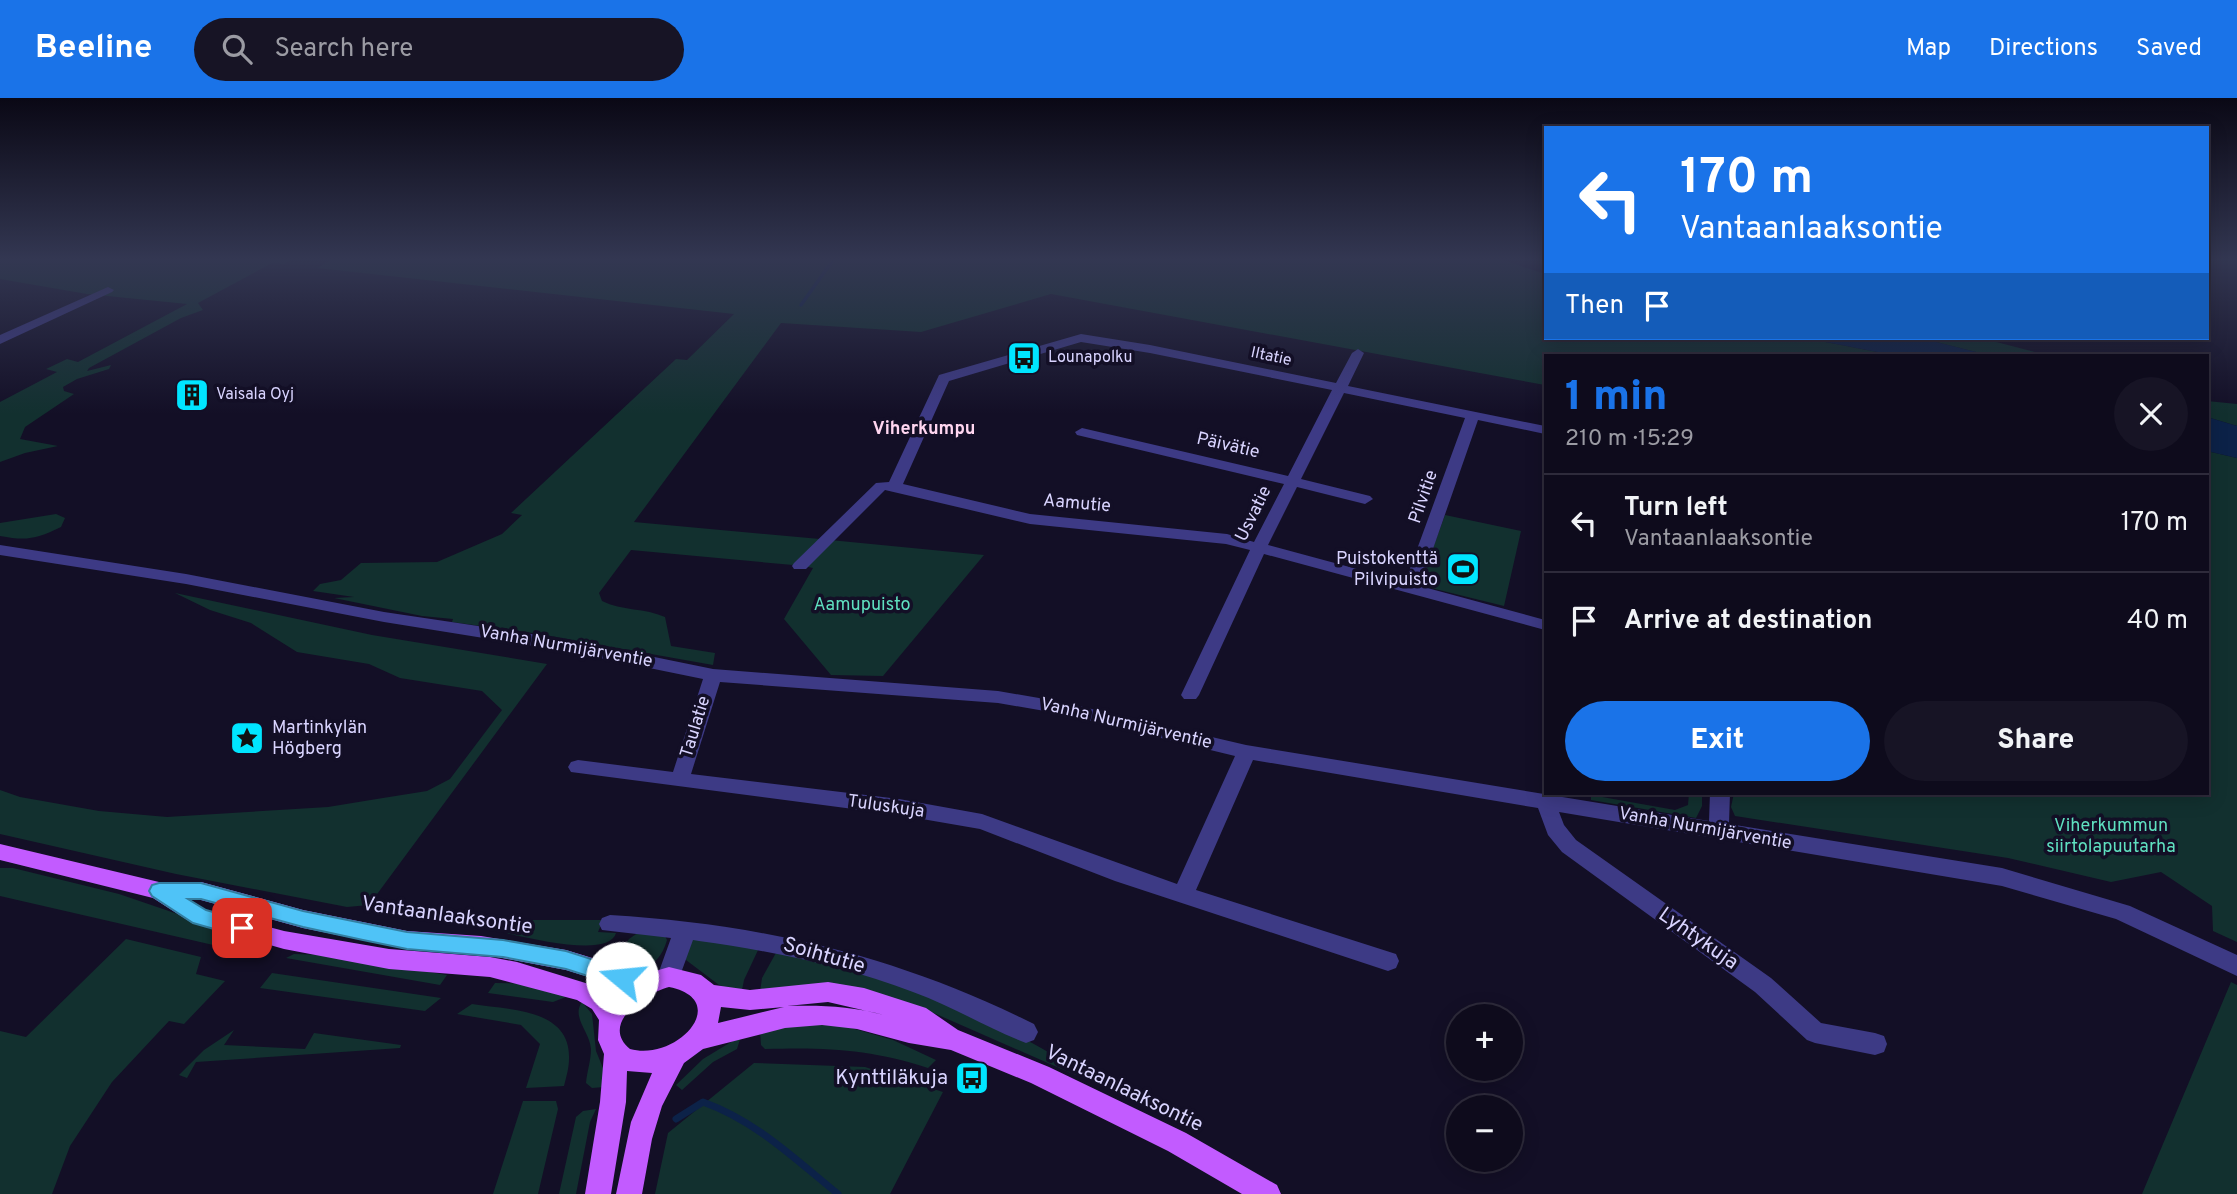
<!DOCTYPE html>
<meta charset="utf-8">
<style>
body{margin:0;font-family:Overpass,sans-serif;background:#171425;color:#f1f3f6;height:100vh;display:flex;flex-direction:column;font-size:26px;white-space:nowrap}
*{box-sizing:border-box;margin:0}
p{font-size:23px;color:#9b9ba3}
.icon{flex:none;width:38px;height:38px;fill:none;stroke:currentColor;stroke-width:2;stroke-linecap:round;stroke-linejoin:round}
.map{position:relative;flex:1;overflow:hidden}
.panel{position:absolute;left:1544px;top:256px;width:665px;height:441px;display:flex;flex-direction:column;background:#0e0b1c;border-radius:0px;box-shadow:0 4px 18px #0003,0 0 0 2px #2e2b3b}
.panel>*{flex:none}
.top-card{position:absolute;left:1544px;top:28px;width:665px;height:214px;border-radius:0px;box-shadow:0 4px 18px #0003,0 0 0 2px #2e2b3b;background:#1a73e8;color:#fff;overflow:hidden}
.fabs{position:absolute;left:1446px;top:906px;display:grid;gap:14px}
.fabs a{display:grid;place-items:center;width:77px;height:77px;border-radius:50%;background:#0e0b1c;box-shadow:0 4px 18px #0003,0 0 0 2px #2e2b3b;font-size:35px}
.pin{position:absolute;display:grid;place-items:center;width:60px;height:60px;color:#fff;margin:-30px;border-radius:14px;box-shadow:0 4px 10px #0006}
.me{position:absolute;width:77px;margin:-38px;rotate:287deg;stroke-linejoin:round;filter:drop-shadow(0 0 5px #0008)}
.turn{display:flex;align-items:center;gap:24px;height:147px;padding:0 21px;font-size:32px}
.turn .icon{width:91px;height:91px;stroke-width:2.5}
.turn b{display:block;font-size:49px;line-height:60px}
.then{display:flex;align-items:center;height:66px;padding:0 21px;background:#0003;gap:14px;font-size:26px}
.round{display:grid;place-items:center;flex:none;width:74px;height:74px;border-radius:37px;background:#171425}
.overview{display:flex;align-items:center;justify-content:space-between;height:119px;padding:0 21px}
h1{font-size:42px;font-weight:800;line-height:52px;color:#1a73e8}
.action{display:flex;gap:14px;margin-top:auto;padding:14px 21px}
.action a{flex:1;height:80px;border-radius:42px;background:#1a73e8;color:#fff;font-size:28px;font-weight:800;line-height:80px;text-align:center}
.action a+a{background:#171425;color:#f1f3f6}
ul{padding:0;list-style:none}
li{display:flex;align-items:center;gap:21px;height:98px;padding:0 21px;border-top:2px solid #2e2b3b}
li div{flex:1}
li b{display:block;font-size:26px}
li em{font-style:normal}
header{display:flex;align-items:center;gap:42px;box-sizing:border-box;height:98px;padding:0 35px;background:#1a73e8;color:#fff}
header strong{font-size:33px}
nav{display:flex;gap:38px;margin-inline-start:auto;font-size:24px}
.search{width:490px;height:63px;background:#171425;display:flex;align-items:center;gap:18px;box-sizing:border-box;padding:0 24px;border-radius:38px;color:#9b9ba3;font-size:26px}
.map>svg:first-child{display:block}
.green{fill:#12302f}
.water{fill:#0c2248}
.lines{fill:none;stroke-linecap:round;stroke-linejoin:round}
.stream-far1{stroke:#0c2248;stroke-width:3.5}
.stream{stroke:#0c2248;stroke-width:7}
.minor{fill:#3d3a85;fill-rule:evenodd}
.major{fill:#c25bff;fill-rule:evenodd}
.route{fill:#4fc3f7;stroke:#337fa1;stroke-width:2}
.labels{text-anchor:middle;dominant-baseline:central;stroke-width:7;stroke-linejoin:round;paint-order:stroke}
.far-street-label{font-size:16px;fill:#d9d4ff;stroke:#130f26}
.far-poi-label{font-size:16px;fill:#d9d4ff;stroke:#130f26;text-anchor:start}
.far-quarter-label{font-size:18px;font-weight:bold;fill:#ffd6f0;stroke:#130f26}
.street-label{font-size:18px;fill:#d9d4ff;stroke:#130f26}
.poi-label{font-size:18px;fill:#d9d4ff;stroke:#130f26;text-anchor:end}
.park-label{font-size:18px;fill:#5fe0c0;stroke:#130f26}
.near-street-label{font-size:21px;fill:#d9d4ff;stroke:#130f26}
.near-poi-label{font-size:21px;fill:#d9d4ff;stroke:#130f26;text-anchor:end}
</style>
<header>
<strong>Beeline</strong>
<div class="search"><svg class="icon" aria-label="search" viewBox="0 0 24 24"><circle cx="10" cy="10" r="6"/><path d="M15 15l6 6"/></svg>Search here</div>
<nav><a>Map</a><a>Directions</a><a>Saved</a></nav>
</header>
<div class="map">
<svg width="2237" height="1096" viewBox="0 0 2237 1096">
<rect width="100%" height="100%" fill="#130f26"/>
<!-- green -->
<path class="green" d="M0,162h291l-7,4 -12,-1 -74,40 5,7 -22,8 -92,50 -2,3 24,-6 -2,4 -32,10 -14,8 1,4 10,3 -49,33 -5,12 38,7 -33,7 -25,9v-60l57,-30 -11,-3 21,-10 11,3 109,-58 -100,-10 -87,-15z
M331,162h1172l42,14v64h260l88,17h-348v30l-494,-91 -130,38 -140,-9 -147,199 186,17 -27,26 -162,-15 -32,43 3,8c20,10 43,7 63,16l6,29 44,7 -2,12 -180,-32 -81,-11 1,-3 -31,-3 -88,-18 20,-1 -41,-6 7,-7 21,-4 20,-17 76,-1 65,-28 20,-19 -11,-2 165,-154 11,1 47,-46 -417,-46z
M1920,240h61l66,17h-59z
M2207,303l30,3v22l-30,-9z
M2207,353l30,7v484l-24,-11 -1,-25 -51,-34 -50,10 -103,-24 -273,-42 -4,-9 3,-14h473z
M56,416l9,4 -4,9c-25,12 -34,14 -61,9v-13z
M1445,417l76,16 -17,75 -77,-19 -6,-7z
M830,442l154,15 -101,121 -52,-1 -47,-56 29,-51 -9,-2z
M175,495l197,42 175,29 -178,241 -22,2 -171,-33 -176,-40v-44l20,7 79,14 68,6 161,-10 55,-9 44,-7 23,-12 52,-69 -20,-19 -82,-13 -31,-14 -72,-12 -46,-29 -41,-13z
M1689,695h13v13l-6,12 -105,-18v-5l84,15 13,-5z
M0,770h13l106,26 126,43 7,7 -4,9 -248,-57z
M472,822h131l-5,12 18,1c-9,31 -122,-5 -147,-8z
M639,834l26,4 2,4c-9,31 -30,32 -58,28l20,-29z
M696,840l63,10 -15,32 -3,15 -22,-10 -33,-25 -2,-7 5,-12z
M126,841l75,18 -5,17 29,7 -41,43 -15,-3 -57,61 -42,64 -18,48h-52v-163l26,6z
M777,853c86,17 178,51 255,92 28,15 55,33 82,49l-178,-78 -72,-21 -104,-1 2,-14z
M294,856l32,1 121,20 -7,10 -154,-27z
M272,875l169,25 -16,13 -165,-23z
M2231,884l6,3v209h-95z
M495,885l43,1 28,13 -13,5 -65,-9z
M582,904l10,12 4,37 9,22 -1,14 -12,1 -6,-5c1,-11 5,-23 5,-34 -1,-17 -20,-32 -9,-47z
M472,906c36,6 99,4 97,55 0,9 -3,19 -5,27l-38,2 14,-44 -19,-19 -64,-11z
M787,927h54l52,15 43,20 -8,8c-57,-19 -103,-21 -163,-19l-4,-4 -1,-15z
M234,932l-10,15 81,4 9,-16 87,12 -1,3 -204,14 -9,16 -8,-3 25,-25z
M741,938l-4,13 -24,13 -31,28 -6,-5 27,-26z
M754,965l111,4 78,25 -53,102h-235l13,-61z
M523,1003h33l2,8 -20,85h-45z
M596,1011l-6,13 -14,72h-17l17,-77 7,-6z"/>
<!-- water -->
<path class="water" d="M1805,240h115l68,17h-95z
M2207,319l30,9v32l-30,-7z"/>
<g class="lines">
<!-- stream-far1 -->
<path class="stream-far1" d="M801,207l32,-45"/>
<!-- stream -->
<path class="stream" d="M676,1021l27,-17c53,19 92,57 135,92"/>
<!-- minor -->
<path class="minor" d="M108,189l6,3 -2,2 -112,52v-9z
M1081,236l69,11 186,38 16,-30 6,-4 6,4 -16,33 197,40v8l-67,-14 -58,166 125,34v10l-281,-76 -65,141 -3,4h-12l-3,-4 69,-145 -24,-6 -196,-20 -145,-34 -79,79h-12l-2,-3 2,-3 82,-80 13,-1 50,-107zM1081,244l69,11 182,37 -44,86 -206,-48 -7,4 2,3 207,49 -30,58 -27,-8 -197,-20 -127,-30 46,-103zM1344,295l121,25 -60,164 -137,-37 29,-58 68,17 8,-5 -3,-3 -69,-17z
M0,447l186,29 198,38 187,28 142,29 285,22 64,11 184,43 463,76 1,-28h20l-1,31 273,44 128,38 107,49v21l-121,-57 -114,-33 -443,-74 5,13 12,15 195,138 50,45 54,10 9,3 3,8 -3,8 -9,3 -60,-12 -8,-3 -52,-48 -193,-140 -14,-17 -10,-27 -285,-48 -57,130 200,64 3,7 -3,7 -8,3 -273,-90 -135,-52 -81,-14 -328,-43 -3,-5 3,-5 7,-2 95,12 30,-93 -132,-27 -187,-30 -198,-38 -186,-29zM720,584l278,21 64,11 173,42 -58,128 -195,-70 -83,-15 -208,-25z
M610,817c152,9 288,41 424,109l4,8 -4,8 -8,3c-39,-15 -74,-37 -113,-51 -69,-26 -141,-41 -214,-51l-6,-1 -16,44 -8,3 -8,-3 -4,-7 14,-39 -69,-8 -3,-6 3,-6z"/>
<!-- major -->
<path class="major" d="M0,746l159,38h42l102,28 104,21 74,5 85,14 79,24 24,-7 32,8 13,10 36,5 78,-8 36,6 62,20 32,22 91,37 137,66 91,52 4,9h-39l-74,-43 -137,-68 -80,-33 -42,-7 -52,-14 -35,-4 -37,3 -82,21 -19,14 -22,43 -10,33 -10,55h-26l15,-72 21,-49 -25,-2 -1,31 -15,92h-26l15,-92 4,-48 -6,-14 1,-20 -7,-11 -15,-9 -87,-23 -101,-8 -105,-20 -92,-26 -39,-25 -153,-38zM190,802h11l102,28 104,21 74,5 85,16 55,17 -11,10 -18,-12 -75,-23 -27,-5 -101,-8 -105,-18 -78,-21zM669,889c64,13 8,75 -39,62 -31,-26 16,-56 39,-62zM828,904l56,13c-33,-9 -63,-10 -97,-9zM721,909l29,3 34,-3 -66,16z"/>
</g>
<!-- sky -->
<linearGradient id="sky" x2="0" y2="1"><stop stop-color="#0a0815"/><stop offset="0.51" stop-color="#333752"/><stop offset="1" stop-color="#333752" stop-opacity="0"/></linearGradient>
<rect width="2237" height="316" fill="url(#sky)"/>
<!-- route -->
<path class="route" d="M159,785h42l102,28 104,21 96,8 63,11 63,20 3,7 -3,6 -7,3 -56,-18 -63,-12 -96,-8 -44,-9 -60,-13 -102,-28h-13l18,11 43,12 3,6 -3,6 -7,3 -49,-14 -41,-27 -3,-5 3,-6z"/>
<!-- icons -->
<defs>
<g id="bus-square" transform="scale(1.75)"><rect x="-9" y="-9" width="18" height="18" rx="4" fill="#00e5ff" stroke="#130f26"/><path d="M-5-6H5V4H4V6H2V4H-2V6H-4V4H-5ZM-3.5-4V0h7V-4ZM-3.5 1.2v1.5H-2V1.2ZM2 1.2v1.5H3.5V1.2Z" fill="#111"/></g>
<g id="building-square" transform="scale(1.75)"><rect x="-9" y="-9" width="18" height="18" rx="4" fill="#00e5ff" stroke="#130f26"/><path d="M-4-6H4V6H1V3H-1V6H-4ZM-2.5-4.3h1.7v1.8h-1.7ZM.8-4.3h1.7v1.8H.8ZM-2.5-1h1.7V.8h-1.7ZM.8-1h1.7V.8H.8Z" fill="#111"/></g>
<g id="stadium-square" transform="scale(1.75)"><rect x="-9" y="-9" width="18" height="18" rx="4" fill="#00e5ff" stroke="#130f26"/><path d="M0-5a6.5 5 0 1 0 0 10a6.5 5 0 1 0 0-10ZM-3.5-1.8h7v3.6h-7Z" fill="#111"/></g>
<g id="sight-square" transform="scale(1.75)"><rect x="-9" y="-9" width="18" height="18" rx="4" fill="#00e5ff" stroke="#130f26"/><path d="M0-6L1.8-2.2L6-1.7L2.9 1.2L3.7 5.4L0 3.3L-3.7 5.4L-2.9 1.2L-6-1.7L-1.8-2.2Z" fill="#111"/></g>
</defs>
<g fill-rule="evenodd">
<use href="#bus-square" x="1024" y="260"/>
<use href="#building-square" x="192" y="297"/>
<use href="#stadium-square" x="1463" y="471"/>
<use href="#sight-square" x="247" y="640"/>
<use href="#bus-square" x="972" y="980"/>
</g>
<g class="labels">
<!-- far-street labels -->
<g class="far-street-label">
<text transform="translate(1271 259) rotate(12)">Iltatie</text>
</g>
<!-- far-poi labels -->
<g class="far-poi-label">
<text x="1048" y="260">Lounapolku</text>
<text x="216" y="297">Vaisala Oyj</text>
</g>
<!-- far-quarter labels -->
<g class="far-quarter-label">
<text x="924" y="331">Viherkumpu</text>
</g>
<!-- street labels -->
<g class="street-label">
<text transform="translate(1228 348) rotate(13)">Päivätie</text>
<text transform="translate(1424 399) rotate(-71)">Pilvitie</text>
<text transform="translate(1077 406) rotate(5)">Aamutie</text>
<text transform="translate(1254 416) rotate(-64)">Usvatie</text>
<text transform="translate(566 549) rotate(10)">Vanha Nurmijärventie</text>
<text transform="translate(1126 626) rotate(13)">Vanha Nurmijärventie</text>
<text transform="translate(696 629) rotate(-73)">Taulatie</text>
<text transform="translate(886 709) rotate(8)">Tuluskuja</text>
<text transform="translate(1705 731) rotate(10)">Vanha Nurmijärventie</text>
</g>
<!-- poi labels -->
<g class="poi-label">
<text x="1438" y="461">Puistokenttä<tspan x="1438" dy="21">Pilvipuisto</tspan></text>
<text x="272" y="630" text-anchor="start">Martinkylän<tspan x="272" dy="21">Högberg</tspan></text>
</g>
<!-- park labels -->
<g class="park-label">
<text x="862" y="507">Aamupuisto</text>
<text x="2111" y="728">Viherkummun<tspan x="2111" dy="21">siirtolapuutarha</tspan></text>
</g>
<!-- near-street labels -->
<g class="near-street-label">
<text transform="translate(447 818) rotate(8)">Vantaanlaaksontie</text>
<text transform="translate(1698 841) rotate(35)">Lyhtykuja</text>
<text transform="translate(824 858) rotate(16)">Soihtutie</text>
<text transform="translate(1124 991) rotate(26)">Vantaanlaaksontie</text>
</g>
<!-- near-poi labels -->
<g class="near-poi-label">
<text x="948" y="980">Kynttiläkuja</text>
</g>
</g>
</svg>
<div class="fabs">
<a>+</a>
<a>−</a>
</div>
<div class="pin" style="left:242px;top:830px;background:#d93025"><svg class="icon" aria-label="arrive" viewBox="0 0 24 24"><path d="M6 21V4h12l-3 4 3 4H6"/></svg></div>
<svg class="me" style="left:622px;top:880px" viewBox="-20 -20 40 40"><circle r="19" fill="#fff"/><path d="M0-13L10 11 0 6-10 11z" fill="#4fc3f7"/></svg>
<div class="top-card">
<div class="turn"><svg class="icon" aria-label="left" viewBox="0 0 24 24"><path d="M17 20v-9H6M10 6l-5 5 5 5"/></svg><div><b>170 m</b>Vantaanlaaksontie</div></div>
<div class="then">Then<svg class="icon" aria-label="arrive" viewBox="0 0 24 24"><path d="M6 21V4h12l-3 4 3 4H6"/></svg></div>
</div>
<section class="panel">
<div class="overview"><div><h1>1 min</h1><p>210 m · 15:29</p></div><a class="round"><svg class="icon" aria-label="close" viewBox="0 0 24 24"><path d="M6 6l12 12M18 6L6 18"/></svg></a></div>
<ul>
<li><svg class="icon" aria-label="left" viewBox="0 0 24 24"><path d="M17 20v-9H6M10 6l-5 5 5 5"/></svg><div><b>Turn left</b><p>Vantaanlaaksontie</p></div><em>170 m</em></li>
<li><svg class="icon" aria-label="arrive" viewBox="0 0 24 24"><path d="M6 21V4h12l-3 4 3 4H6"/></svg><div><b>Arrive at destination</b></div><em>40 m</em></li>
</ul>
<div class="action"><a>Exit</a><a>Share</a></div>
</section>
</div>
